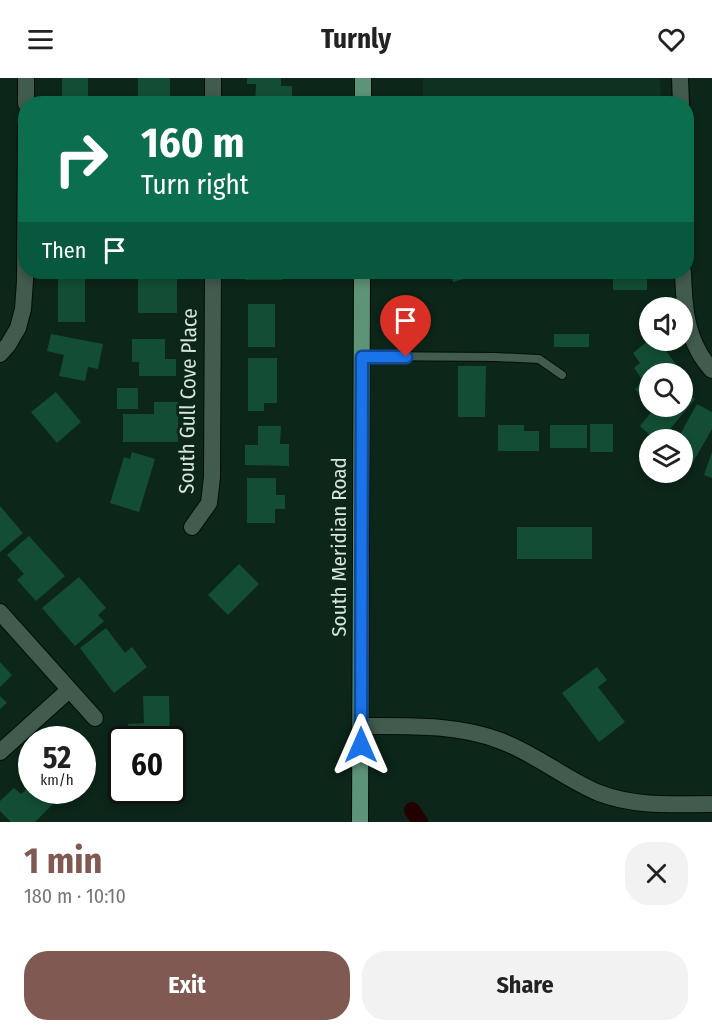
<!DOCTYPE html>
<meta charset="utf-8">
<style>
body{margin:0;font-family:"Fira Sans Condensed",sans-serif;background:#f2f2f2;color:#222;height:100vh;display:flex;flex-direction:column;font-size:22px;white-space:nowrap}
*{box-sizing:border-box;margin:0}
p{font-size:20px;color:#767676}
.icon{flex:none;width:33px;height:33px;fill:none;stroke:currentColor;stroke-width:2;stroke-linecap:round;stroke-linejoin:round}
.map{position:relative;height:744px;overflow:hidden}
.side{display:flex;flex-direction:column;background:#fff;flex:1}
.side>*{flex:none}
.hud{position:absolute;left:18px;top:18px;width:676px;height:183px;border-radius:24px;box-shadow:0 3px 9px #0003;background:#0b6e4f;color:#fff;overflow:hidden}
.fabs{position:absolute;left:639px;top:219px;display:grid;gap:12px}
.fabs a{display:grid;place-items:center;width:54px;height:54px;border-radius:50%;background:#fff;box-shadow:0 3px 9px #0003;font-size:30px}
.speed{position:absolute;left:18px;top:648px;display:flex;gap:12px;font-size:30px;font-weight:700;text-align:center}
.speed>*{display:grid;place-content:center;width:78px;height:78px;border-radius:50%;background:#fff;box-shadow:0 3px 9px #0003;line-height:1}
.speed small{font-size:15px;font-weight:400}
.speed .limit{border:3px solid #111;border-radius:9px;background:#fff;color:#111}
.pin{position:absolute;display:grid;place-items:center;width:51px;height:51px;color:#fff;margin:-62px -26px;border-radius:50% 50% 50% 0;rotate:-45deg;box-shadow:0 0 6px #0007}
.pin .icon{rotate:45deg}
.me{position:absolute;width:66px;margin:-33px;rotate:0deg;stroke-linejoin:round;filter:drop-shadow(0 0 4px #0008)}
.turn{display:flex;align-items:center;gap:21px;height:126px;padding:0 24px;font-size:27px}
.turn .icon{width:78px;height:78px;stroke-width:2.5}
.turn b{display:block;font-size:42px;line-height:51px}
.then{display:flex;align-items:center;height:57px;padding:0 24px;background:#0003;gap:12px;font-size:22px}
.round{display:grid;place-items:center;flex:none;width:63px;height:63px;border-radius:24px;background:#f2f2f2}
.head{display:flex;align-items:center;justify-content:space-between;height:102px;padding:0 24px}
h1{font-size:36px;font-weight:700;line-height:45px;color:#815953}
.button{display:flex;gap:12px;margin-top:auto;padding:12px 24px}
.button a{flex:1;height:69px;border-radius:24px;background:#815953;color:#fff;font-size:24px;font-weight:700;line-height:69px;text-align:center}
.button a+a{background:#f2f2f2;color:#222}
header{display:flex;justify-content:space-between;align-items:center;height:78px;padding:0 24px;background:#fff;font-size:27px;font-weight:700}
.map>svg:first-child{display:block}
.built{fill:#0f3121}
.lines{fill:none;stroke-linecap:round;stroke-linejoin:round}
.canal{stroke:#200;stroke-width:16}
.building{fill:#134e34}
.service-casing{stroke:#000e05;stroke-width:10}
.minor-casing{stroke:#000e05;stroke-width:18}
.primary-casing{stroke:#000e05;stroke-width:18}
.service{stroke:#415b4d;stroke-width:8}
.minor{stroke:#415b4d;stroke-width:16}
.primary{stroke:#5d9377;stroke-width:16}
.route-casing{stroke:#114b97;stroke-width:15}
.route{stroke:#1a73e8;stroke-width:10}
.labels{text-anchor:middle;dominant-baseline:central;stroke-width:6;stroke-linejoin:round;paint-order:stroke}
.street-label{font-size:21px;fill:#d8e6de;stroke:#0c2619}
</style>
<header><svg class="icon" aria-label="menu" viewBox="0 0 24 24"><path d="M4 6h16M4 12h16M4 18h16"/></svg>Turnly<svg class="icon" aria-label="heart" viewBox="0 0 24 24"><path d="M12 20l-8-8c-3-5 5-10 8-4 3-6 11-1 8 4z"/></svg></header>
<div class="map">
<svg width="712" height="744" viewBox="0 0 712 744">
<rect width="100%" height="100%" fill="#0c2619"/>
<!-- built -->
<path class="built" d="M423,0h237l1,25h-238z"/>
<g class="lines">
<!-- canal -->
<path class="canal" d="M412,732l8,12"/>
</g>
<!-- building -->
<path class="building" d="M62,0h26v22h-26z
M138,0h32v19h-32z
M247,0h34v8h11v18h-37l1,-20h-9z
M58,194h27v50h-27z
M245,194h37v8h-37z
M450,194h31l1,2 -29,8z
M613,194h34v18h-34z
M138,198h39v37h-39z
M248,226h27v43h-27z
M51,256l52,10 -5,25 -10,-2 -3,14 -26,-5 5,-21 -17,-4z
M554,256h35v13h-35z
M132,261h33v20h11v17h-37v-14h-7z
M649,262h9l25,34h-33v26l-4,2 -11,-13 9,-7 -10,-14 6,-5 -7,-10z
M248,280h29v45h-13v8h-16z
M458,288h28l-1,51h-27z
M117,310h21v21h-21z
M682,311l13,10 -34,41h-6l-15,-14 16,-20h26z
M56,314l25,30 -24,21 -26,-31z
M154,324h24v40h-55v-28h31z
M697,326l15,8v17l-22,38 -8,-4v-23h-5z
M590,346h23v28h-23z
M498,347h26v6h15v20h-41z
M550,347h37v23h-37z
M258,348h23l-1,18h9v22l-44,-1v-20h13z
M132,374l23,7 -16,53 -29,-9 14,-46 6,2z
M712,374v26l-8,-3z
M247,400h29v17h9v14h-10v14h-28z
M0,428l23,27 -23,19z
M517,449h75v32h-75z
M29,458l36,40 -29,25 -19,-21 7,-6 -17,-19z
M239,486l20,20 -31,31 -20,-20z
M79,499l27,31 -8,7 6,6 -29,25 -33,-38z
M106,550l19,25 7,-6 15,20 -33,26 -34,-45z
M0,584l12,13 -12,12z
M597,589l10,13 -9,7 27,35 -26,20 -37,-49z
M0,618l7,7 -7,6z
M143,618h26l1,44h-42v-16l16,-1z
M82,679l13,13 -13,13z
M32,706v6h14l10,11 -21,21h-24l-11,-11v-10l14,-13 7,6z
M61,712h13l-6,7z"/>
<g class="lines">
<!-- service casing -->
<g class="service-casing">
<path id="service" d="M362,278l133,1 44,2 23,16"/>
</g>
<!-- minor casing -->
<g class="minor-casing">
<path id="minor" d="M680,0l1,26
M26,26v-26
M213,26v-26
M683,194c1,35 3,70 29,98
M0,276l8,-9 10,-17 5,-19 2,-28 1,-154
M192,449l17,-24 3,-26 1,-205
M0,534l95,106
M361,648c47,0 96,-2 140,15 35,13 64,38 98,52 36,14 74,11 113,11
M0,674l69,-62"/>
</g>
<!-- primary casing -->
<g class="primary-casing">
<path id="primary" d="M363,26v-26
M360,744l2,-550"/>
</g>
<!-- service -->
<use href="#service" class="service"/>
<!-- minor -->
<use href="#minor" class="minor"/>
<!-- primary -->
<use href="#primary" class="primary"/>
</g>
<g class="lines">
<!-- route casing -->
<g class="route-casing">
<path id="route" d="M361,667l1,-388h44"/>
</g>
<!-- route -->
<use href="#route" class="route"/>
</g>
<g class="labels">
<!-- street labels -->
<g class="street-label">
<text transform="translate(188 323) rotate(-89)">South Gull Cove Place</text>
<text transform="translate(339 469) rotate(-90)">South Meridian Road</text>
</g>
</g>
</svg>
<div class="fabs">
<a><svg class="icon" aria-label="sound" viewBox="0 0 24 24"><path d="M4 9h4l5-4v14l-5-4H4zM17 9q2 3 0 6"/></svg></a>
<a><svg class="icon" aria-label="search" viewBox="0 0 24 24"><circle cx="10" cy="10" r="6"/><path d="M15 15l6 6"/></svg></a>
<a><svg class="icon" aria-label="layers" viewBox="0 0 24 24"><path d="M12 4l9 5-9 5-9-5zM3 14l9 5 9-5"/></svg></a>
</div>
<div class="speed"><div>52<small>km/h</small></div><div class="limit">60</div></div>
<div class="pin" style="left:406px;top:279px;background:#d93025"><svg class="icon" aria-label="arrive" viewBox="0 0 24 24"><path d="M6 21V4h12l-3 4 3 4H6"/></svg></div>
<svg class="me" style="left:361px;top:667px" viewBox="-20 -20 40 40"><path d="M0-17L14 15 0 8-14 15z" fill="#1a73e8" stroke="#fff" stroke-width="4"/></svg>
<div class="hud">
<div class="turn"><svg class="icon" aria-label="right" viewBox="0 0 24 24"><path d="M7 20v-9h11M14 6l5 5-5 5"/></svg><div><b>160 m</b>Turn right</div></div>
<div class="then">Then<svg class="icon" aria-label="arrive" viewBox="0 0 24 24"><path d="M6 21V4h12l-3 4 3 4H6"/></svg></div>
</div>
</div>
<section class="side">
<div class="head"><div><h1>1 min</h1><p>180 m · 10:10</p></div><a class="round"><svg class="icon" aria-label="close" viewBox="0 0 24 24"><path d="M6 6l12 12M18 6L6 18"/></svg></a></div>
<div class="button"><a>Exit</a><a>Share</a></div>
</section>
